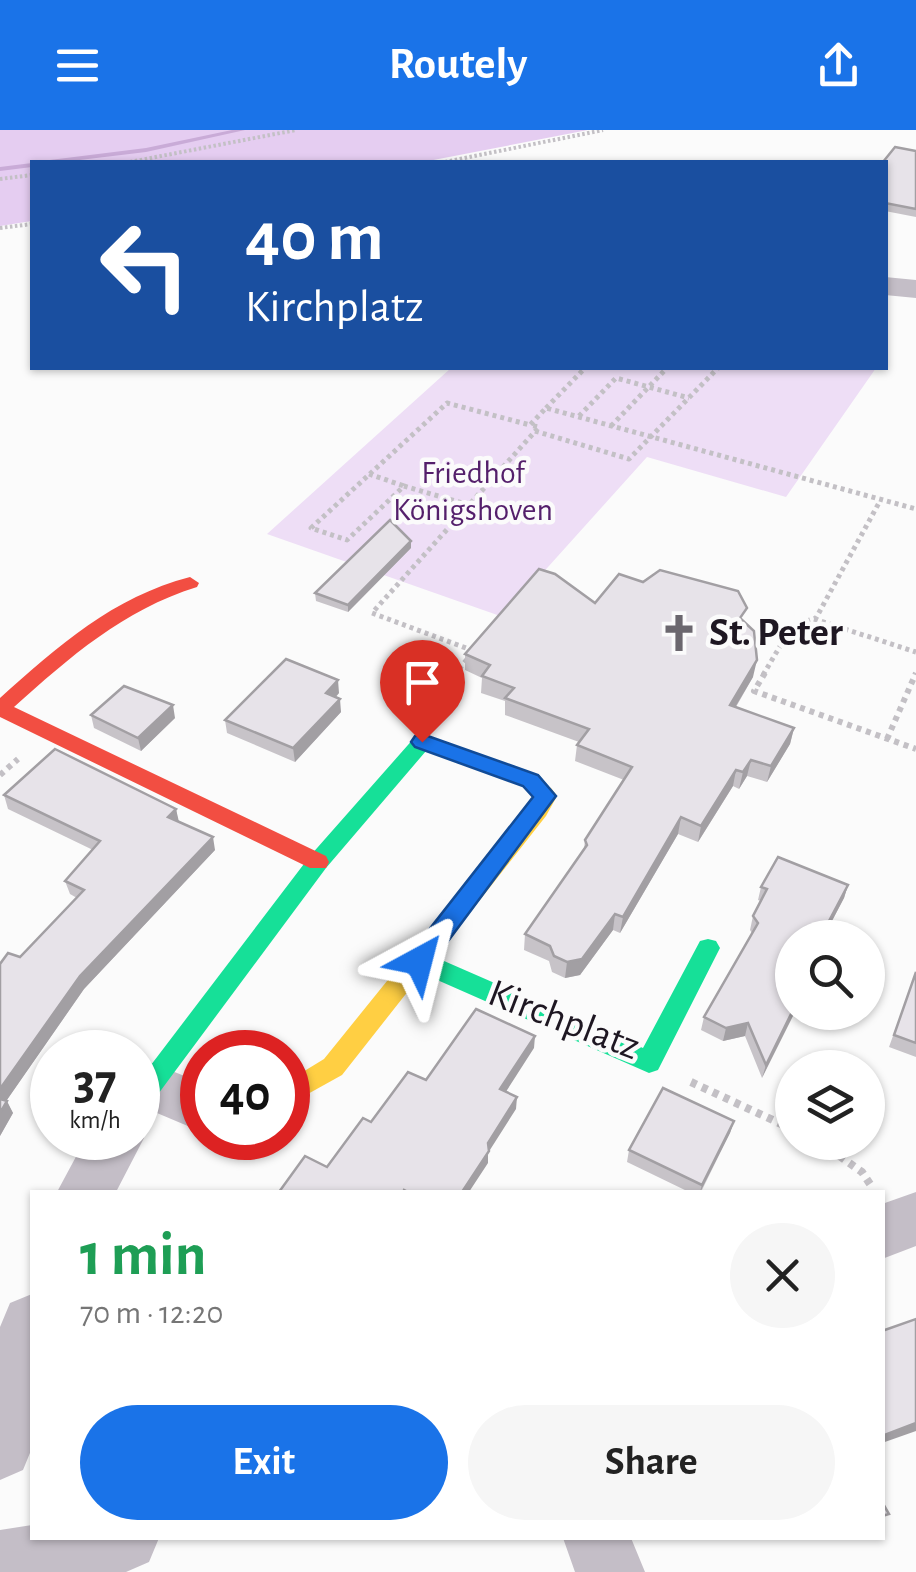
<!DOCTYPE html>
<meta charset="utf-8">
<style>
body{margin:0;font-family:"Alegreya Sans",sans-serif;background:#f6f6f6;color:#222;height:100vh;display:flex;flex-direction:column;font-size:38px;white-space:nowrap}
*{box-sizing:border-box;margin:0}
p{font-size:32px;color:#767676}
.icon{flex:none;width:55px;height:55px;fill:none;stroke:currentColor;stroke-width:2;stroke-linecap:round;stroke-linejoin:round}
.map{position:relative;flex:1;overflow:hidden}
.drawer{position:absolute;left:30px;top:1060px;width:855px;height:350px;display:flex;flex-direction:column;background:#fff;border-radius:0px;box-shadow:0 2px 8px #0004}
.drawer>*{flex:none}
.guide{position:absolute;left:30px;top:30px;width:858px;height:210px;border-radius:0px;box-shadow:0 2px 8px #0004;background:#1a4fa0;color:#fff;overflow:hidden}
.controls{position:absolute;left:775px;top:790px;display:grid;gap:20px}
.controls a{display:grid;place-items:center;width:110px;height:110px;border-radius:50%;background:#fff;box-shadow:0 2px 8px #0004;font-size:50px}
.speed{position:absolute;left:30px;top:900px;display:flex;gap:20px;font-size:50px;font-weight:700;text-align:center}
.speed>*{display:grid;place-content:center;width:130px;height:130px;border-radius:50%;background:#fff;box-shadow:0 2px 8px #0004;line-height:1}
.speed small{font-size:25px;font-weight:400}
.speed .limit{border:15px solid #d22;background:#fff;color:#111}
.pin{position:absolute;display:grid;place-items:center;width:85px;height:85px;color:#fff;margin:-102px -42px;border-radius:50% 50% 50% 0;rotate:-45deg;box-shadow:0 0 10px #0007}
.pin .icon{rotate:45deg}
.me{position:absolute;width:110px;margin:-55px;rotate:38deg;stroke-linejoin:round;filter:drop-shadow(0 0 8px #0008)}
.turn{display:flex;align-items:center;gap:35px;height:210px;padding:0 50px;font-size:45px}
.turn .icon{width:130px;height:130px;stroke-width:2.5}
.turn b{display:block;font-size:70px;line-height:85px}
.round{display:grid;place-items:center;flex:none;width:105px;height:105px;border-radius:52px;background:#f6f6f6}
.head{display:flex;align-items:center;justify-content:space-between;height:170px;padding:0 50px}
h1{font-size:60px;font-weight:600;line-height:75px;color:#1e9e55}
.button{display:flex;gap:20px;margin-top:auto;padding:20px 50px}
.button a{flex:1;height:115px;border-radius:60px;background:#1a73e8;color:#fff;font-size:40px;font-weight:600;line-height:115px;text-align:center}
.button a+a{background:#f6f6f6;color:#222}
header{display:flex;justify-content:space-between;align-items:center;height:130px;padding:0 50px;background:#1a73e8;color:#fff;font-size:45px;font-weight:600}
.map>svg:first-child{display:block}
.green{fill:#eedef6}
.forest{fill:#e5cdf1}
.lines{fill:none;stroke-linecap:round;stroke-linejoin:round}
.stream{fill:#c9abd7;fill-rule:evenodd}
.path-far3{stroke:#c3c0c5;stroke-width:4;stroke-dasharray:2.5 2.5;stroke-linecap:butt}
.path-far2{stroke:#c3c0c5;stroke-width:5;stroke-dasharray:4 4;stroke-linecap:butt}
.path-far1{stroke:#c3c0c5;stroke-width:6;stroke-dasharray:5 5;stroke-linecap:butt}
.path{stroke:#c3c0c5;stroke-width:8;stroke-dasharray:6 6;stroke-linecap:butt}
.street{fill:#c4bec7;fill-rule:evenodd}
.fast{fill:#16e098;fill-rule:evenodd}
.slow{fill:#ffcf43;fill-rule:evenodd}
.jam{fill:#f24e42;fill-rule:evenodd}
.wall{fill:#c7c3c8}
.shaded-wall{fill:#a29fa3}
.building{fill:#e7e3e9;stroke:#a29fa3;stroke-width:2.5}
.route{fill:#1a73e8;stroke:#114b97;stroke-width:2.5}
.labels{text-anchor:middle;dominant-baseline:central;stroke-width:9;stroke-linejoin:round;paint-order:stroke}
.far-park-label{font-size:32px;fill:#541f6b;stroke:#fbfbfb}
.poi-label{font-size:40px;font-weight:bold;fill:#1e1722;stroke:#fbfbfb;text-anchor:start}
.street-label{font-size:40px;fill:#1e1722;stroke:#fbfbfb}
</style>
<header><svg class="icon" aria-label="menu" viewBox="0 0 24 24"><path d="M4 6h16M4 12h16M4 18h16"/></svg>Routely<svg class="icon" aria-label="share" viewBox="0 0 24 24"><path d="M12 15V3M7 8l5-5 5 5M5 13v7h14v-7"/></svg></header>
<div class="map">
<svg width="916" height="1442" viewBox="0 0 916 1442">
<rect width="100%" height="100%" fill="#fbfbfb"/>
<!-- green -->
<path class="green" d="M451,238h425l-90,129 -139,-40 -144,160 -236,-83z"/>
<!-- forest -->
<path class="forest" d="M0,0h588l-165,32h-391v59l-32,5z"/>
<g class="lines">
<!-- stream -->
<path class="stream" d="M232,0h13l-99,22 -83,10h-16l3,-2 96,-12z
M32,33v4l-32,4v-4z"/>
<!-- path-far3 -->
<path class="path-far3" d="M130,32l166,-32
M445,32l158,-32
M0,49l32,-4
M0,98l32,-4"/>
<!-- path-far2 -->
<path class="path-far2" d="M546,278l39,-40
M579,286l37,-38 73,20
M611,296l56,-58
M535,301l94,28 89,-91
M369,344l35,12
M469,375l-65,-19 -57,54 -36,-12 136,-125 83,22
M814,489l102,33
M454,545l20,-24 -102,-38 167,-186 -9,-2 16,-17 370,101
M763,545l29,-49 24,-8 64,-117"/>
<!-- path-far1 -->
<path class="path-far1" d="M765,543l-11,18 162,58
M429,575l27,-32
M887,609l29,-66
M0,645l18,-16"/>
<!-- path -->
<path class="path" d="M691,952l101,47
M820,1012l42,30 10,15"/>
<!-- street -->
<path class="street" d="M885,147l31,3v18l-31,-3z
M147,931l55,22v49l-64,-27v-41z
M138,994l6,14 -28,54h-59l29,-54h52z
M916,1062v54l-34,13v-55z
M32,1164v154l-9,22 -23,10v-153l10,-24z
M32,1395v13h127l-10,24 -23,10h-126v-42z
M563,1408h68l14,34h-70z"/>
<!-- fast -->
<path class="fast" d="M422,605l117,40 15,18 -11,8 -8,-3 -12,-13 -97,-34 -100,117 -179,241 -9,3v-30l172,-226 105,-119z
M708,809l8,2 4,7 -62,122 -9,3 -239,-105 -3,-7 3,-7h18l215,94 57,-107z"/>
<!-- slow -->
<path class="slow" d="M543,655l8,3 6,8 -11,20 -204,259 -54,30v-24l36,-22 206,-255 5,-16z"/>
<!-- jam -->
<path class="jam" d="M190,447l9,6 -2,4c-74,23 -127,70 -183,120l312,149 3,6 -3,6h-16l-310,-151v-19c58,-52 113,-101 190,-121z"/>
</g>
<!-- wall -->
<path class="wall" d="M916,21v66l-31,-6v-49z
M411,418l-63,64 -32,-11 -1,-8z
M595,473l150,19 8,55 -17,30 58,21 -4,16 -23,38 -20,-6 -8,13 -6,-3 -35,56 -20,-8 -58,99 -7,-3 -33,45 -15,3 -13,-6 -3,-11 -25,-11 1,-16 59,-85 1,-9 39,-60 -49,-19 2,-16 2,-3 -74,-27v-14l-24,-8 1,-15 -17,-8v-16z
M339,563l-3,4 5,15 -46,50 -68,-29 -2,-13z
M91,585l84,3 -34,33 -47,-23z
M4,665l172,14 2,12 37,29 -131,139 -78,112 7,12 -13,23 20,-179 57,-59 -7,-4 -5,-13 28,-31 -85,-41z
M848,755l-4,13 -21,40h-31v74l-30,66 -17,-42 -22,5 -22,-11 3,-13 48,-84 -2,-3 3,-14 8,-15 -3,-1 3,-13z
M916,842v85l-27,-10z
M734,991l-4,12 -29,59h-12l-62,-30 2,-12z"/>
<!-- shaded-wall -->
<path class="shaded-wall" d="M411,411v7l-63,64v-7z
M757,530l-4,17 -26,44 3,-16z
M338,550l1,13 -12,13 -1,-13z
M340,569l1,13 -46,50 -2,-14z
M173,575l2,13 -34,33 -3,-13z
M794,598l-4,16 -23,38 4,-16z
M751,630l-4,16 -8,13 4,-17z
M736,640l-3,16 -35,56 3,-16z
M176,679l3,13 -11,-5z
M681,687l-3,17 -58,99 3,-16z
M213,707l2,13 -131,139 -84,121v-21l80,-113z
M848,755l-4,13 -21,40h-3z
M615,784l-2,16 -33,45 -15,3 2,-16z
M792,882h3l-33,66 4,-13z
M748,893l-3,13 -22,5 3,-13z
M535,906l-1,12 -34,53v-12z
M517,967l-1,12 -28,44v10l-19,29h-7l26,-49z
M7,971l6,12 -13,23v-23z
M734,991l-4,12 -30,59 2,-7z
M916,1293v8l-34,12v-7z"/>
<!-- building -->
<path class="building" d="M895,17l21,4v58l-31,-6v-41h-2z
M390,390l21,21 -63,64 -33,-12z
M539,439l16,5 40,29 24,-29 24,8 17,-12 78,21 9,17 -7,10 14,13 3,29 -27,45 64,23 -23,38 -20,-6 -8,12 -7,-2 -35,56 -20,-9 -58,100 -8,-3 -33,45 -15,3 -13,-6 -4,-10 -25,-12 62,-89 -2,-5 47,-73 -55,-22 12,-16 -84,-31 9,-10 -32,-12 8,-11 -25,-11z
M286,529l52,21 -12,13 14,6 -47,49 -68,-28z
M124,556l49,19 -35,33 -47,-23z
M55,619l121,60 -8,8 45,20 -133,139 -80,113v-125l8,-11 12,4 64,-67 -19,-9 35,-40 -96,-46z
M778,727l70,28 -28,53h-28v74l-26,53 -18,-42 -22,5 -22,-11 54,-94 -5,-7 14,-27 -6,-2z
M916,842v71l-22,-8z
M476,879l59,27 -35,53 17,8 -29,46 1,8 -27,41h-54l-4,-2 -1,2h-124l26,-36 22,11 36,-49 8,4 37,-50 18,8z
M663,958l71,33 -32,64 -73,-35z
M0,969l7,2 -7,12z
M916,1189v104l-34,13v-105z
M882,1372l7,12 -7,2z"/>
<!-- route -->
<path class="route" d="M422,604l116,41 18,21 -128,172h-18l-3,-7 3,-7 123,-157 -10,-11 -108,-39 -4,-5 4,-6z"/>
<!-- icons -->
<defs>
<g id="church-bare" transform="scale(3)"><path d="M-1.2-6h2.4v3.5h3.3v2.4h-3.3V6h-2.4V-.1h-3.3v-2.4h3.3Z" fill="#6b676e" stroke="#fbfbfb" stroke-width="2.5" paint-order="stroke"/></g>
</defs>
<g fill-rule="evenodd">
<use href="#church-bare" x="679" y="503"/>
</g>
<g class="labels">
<!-- far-park labels -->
<g class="far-park-label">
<text x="473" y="343">Friedhof<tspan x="473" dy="37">Königshoven</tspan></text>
</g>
<!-- poi labels -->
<g class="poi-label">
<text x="709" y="503">St. Peter</text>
</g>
<!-- street labels -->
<g class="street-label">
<text transform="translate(564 890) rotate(21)">Kirchplatz</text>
</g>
</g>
</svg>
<div class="controls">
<a><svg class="icon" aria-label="search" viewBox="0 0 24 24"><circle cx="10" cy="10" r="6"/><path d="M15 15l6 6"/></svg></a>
<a><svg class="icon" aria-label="layers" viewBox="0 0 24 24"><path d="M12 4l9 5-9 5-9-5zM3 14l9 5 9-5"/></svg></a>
</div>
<div class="speed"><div>37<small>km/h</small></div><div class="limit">40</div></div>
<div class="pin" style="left:422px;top:612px;background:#d93025"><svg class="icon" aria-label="arrive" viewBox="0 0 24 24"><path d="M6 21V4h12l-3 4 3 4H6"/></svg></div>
<svg class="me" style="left:419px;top:831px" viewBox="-20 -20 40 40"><path d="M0-17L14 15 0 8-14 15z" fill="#1a73e8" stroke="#fff" stroke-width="4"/></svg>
<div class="guide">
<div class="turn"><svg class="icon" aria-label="left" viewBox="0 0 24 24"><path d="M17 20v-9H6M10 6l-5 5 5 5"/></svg><div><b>40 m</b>Kirchplatz</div></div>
</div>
<section class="drawer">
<div class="head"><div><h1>1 min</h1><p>70 m · 12:20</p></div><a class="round"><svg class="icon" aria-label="close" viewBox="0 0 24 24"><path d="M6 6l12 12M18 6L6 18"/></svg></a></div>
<div class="button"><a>Exit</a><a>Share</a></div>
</section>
</div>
